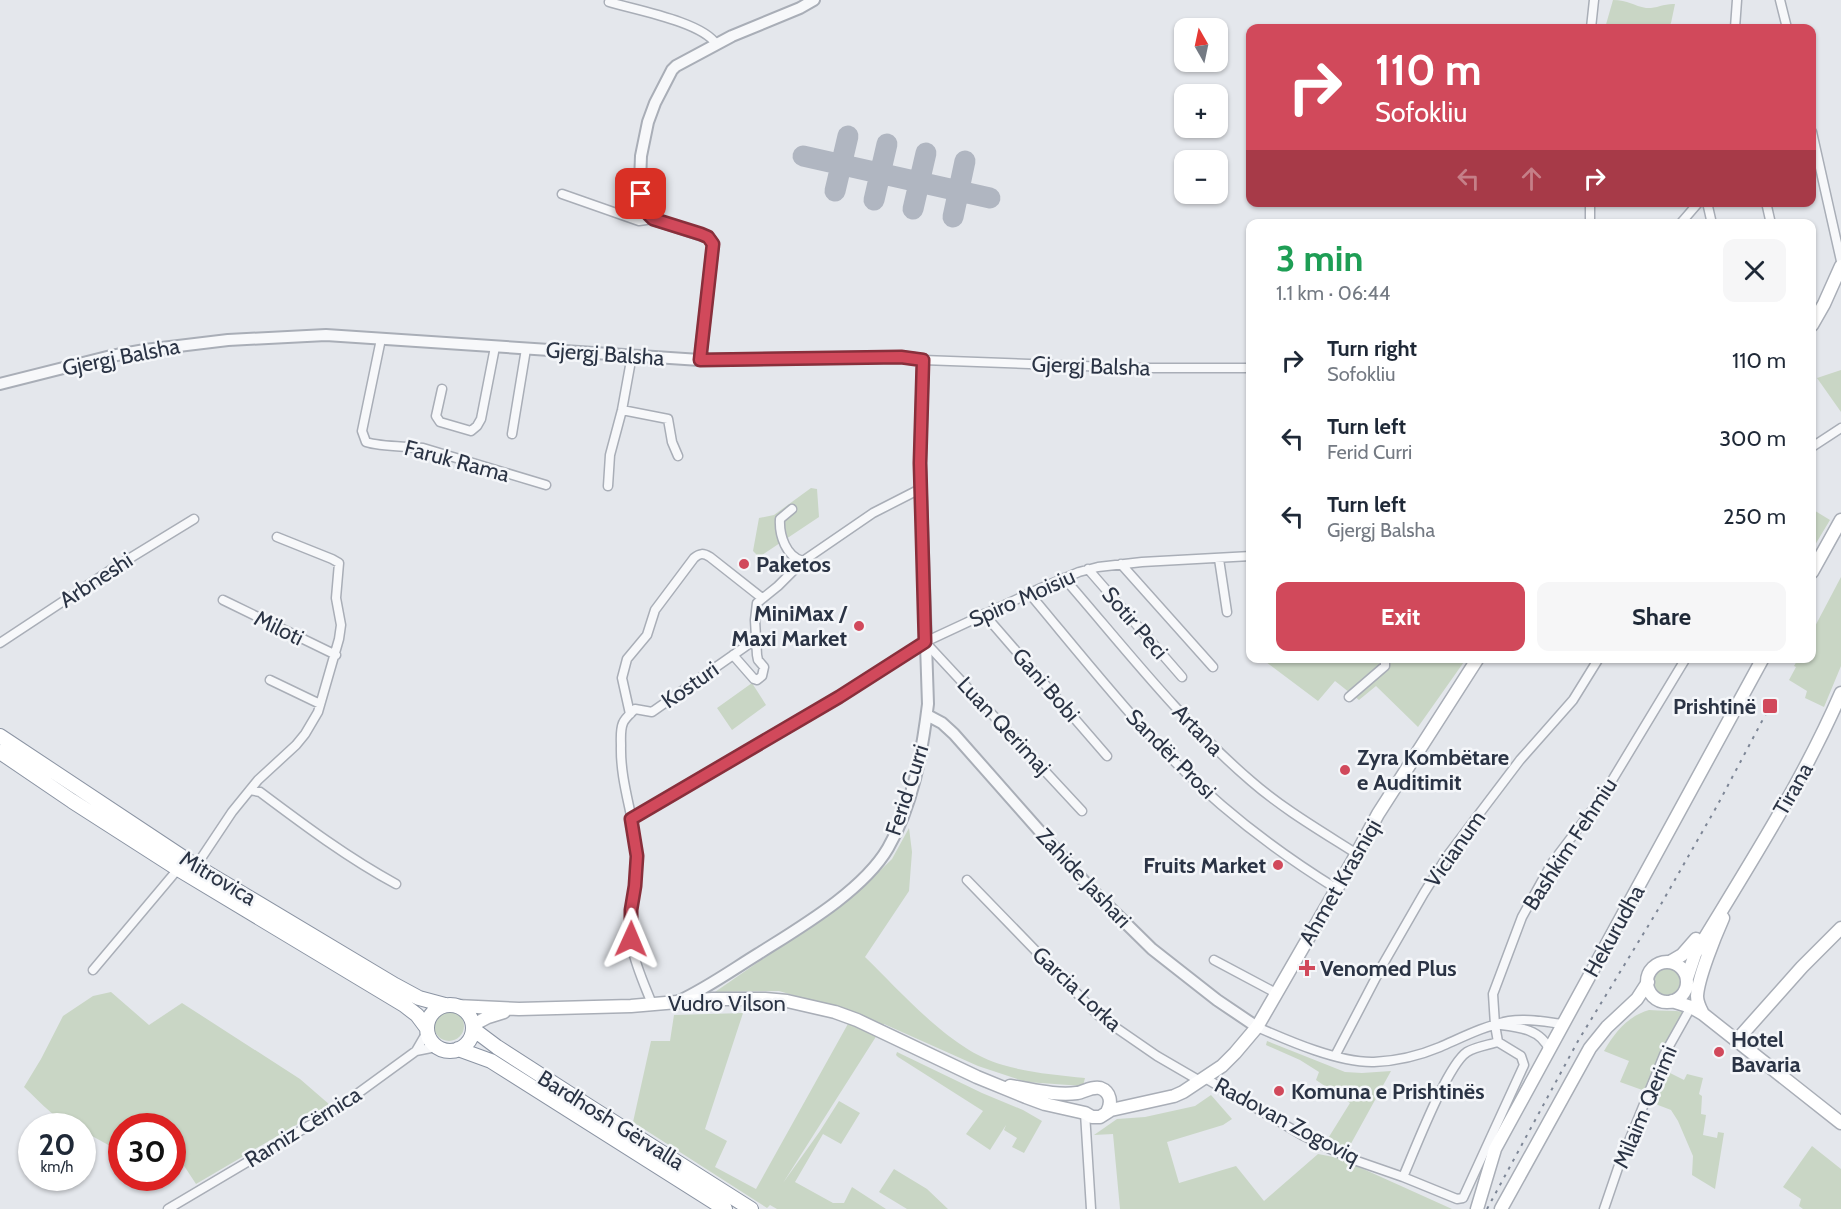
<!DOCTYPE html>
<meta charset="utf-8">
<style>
body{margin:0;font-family:Cabin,sans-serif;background:#f6f6f7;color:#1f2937;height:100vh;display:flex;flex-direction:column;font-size:22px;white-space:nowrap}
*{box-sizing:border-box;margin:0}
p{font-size:20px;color:#747a83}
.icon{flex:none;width:33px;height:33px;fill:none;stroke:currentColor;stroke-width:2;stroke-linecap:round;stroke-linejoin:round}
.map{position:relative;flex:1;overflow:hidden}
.drawer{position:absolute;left:1246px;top:219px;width:570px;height:444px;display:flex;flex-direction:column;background:#fff;border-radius:12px;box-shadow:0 2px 4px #0004}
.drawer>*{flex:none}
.banner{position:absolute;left:1246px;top:24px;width:570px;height:183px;border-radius:12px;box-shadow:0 2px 4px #0004;background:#d1495b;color:#fff;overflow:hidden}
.needle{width:39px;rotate:351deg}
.controls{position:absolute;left:1174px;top:18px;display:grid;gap:12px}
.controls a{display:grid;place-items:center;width:54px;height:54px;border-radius:12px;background:#fff;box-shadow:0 2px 4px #0004;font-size:30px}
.speed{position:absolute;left:18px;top:1113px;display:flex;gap:12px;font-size:30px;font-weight:700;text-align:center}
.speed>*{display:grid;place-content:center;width:78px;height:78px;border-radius:50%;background:#fff;box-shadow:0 2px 4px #0004;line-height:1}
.speed small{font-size:15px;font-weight:400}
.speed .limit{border:9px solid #d22;background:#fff;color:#111}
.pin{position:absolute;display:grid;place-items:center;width:51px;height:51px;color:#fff;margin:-26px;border-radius:12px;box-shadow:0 3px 9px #0006}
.me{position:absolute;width:66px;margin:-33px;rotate:1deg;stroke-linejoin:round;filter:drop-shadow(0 0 4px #0008)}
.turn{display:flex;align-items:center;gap:21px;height:126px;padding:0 30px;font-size:27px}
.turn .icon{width:78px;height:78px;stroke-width:2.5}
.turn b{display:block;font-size:42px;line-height:51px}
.lanes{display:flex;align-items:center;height:57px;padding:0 30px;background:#0003;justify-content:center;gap:30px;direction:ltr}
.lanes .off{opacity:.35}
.round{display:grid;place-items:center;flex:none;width:63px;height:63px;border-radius:12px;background:#f6f6f7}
.head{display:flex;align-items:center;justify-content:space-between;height:102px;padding:0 30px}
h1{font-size:36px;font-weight:700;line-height:45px;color:#1e9e55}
.primary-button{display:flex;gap:12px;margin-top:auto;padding:12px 30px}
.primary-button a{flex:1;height:69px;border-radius:12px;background:#d1495b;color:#fff;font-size:24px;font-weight:700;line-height:69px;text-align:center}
.primary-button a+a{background:#f6f6f7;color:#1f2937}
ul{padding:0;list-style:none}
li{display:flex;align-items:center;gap:18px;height:78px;padding:0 30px}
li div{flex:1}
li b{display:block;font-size:22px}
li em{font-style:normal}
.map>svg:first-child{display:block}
.green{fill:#c9d6c5}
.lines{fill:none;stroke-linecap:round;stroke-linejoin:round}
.taxiway{stroke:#b0b6c1;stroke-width:21}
.minor-casing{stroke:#a9aeb7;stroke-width:11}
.tertiary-casing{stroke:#a9aeb7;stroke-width:14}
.secondary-casing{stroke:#a9aeb7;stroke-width:15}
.trunk-casing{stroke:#8b94a3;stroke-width:16}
.minor{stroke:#f7f8fa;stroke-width:8}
.tertiary{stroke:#f7f8fa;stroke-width:10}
.secondary{stroke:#fff;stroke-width:12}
.trunk{stroke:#fff;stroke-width:14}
.rail{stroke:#7d8696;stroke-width:2;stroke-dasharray:3 6;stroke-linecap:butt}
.route-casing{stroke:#882f3b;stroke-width:15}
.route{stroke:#d1495b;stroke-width:10}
.poi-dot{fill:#d1495b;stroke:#f4f6f9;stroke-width:2}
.labels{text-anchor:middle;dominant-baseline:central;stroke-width:5;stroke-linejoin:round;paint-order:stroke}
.street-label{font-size:22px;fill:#2b3445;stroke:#f4f6f9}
.poi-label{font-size:22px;font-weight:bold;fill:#2b3445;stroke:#f4f6f9;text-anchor:start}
</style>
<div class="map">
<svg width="1841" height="1209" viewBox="0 0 1841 1209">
<rect width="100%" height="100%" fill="#e4e7ec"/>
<!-- green -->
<path class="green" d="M1613,0c15,0 21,6 33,8 9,1 19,-5 29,-4l-4,19 -3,5h-63z
M1841,370v42l-24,-34z
M811,488l6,1 2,28 -60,40 -6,-6 6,-33 15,-3z
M1812,509l18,11 -18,30z
M1841,577v89l-17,41 -19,-9 2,-7 -18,-11 7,-13 -2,-1 4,-7 14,-1v-26z
M1262,659h204l-48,68 -42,-41 -17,14 -24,-19 -17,20z
M752,683l14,22 -34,25 -15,-22z
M909,828l3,24 -3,39 -44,66c37,36 88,95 138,108 27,8 55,10 82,13l-2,8 -57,-4 -48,-16 -94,-42 -101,159 37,-52 19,-30 21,12 -19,31 -18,-10 -28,48 38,21h11l8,-16 34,22h-109l-7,-4 -3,3 -134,-86 18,-81h19l4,-26 69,-2 -38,116 22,12 -12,26 41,22 98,-176 -75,-22 -64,1 140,-97 37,-36z
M1652 982a14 14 0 1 1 28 0a14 14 0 1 1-28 0Z
M111,992l38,33 33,-22 118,76 30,26 -134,79 -23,-35 -1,-23h-14l-4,-5 -9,5h-23l-1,15 -9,6 -29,-16 -1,-5c-23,0 -41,-24 -58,-39l17,-28 22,-43 30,-20z
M1649,1010c12,1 24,0 36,2l-40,79 -25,-9 9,-21 -25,-10c11,-19 24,-35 45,-41z
M434 1026a15 15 0 1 1 30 0a15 15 0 1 1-30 0Z
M1267,1041l78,31 17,1 29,-2 -43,78 -21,-9 23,-37 -34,-23 3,-8 -19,-12 -34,-15z
M897,1052l85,41 41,17 19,11 -18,32 -12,-6 5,-9 -13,-8 2,-5 -16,25 -24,-16 17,-23 -85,-54 -2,-2z
M1664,1070l20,10 3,-6 16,4 -4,16 3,2 -1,18 5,1 -3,20 14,3 1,-6 6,1 -9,56 -23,-14 1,-19 -15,-35 -7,-11 -13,-5 -8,-7z
M1211,1095l21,24 -9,6 -56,17 12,41 57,-17 28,35 54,-47 21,4 113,51h-332l-7,-75 -19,1 23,-16 28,-2 50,-11z
M1812,1146l29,23v40h-38l-4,-3 2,-7 -18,-12z
M894,1169l33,20 21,20h-41l-28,-17z"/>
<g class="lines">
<!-- taxiway -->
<path class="taxiway" d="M803,156l187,42
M835,191l13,-55
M874,200l13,-56
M913,209l13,-56
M953,217l12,-56"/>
<!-- minor casing -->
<g class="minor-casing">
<path id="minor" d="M1780,0l7,28
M609,2c27,8 93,20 107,42
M1591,28l3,-28
M1735,28l2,-28
M1812,132l29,129
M562,194l77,27 14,-2
M1707,202l5,22
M1766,202l5,22
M1590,224v-22
M1680,224l19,-22
M381,339l-19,92 4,11c15,5 40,4 57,6l123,37
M923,360l212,8h116
M442,389l-6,27 4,6 31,9 6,-5 4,-7 14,-72
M622,410l46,9 4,23 6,14
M512,434l14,-85
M1812,447l29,-19
M608,486l2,-31 12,-45 10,-55
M792,509l-12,10c-1,16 6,38 23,42l70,-48 47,-24
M1219,559l8,53
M1121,564l92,103
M1088,569l94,108
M1064,578c60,69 117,143 187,203 32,28 70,50 106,73
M1029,593c41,49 81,99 124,146 54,59 116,108 184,150
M223,600l113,55
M984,614l123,142
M925,642l157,169
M0,643l109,-72 85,-52
M733,655l21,24 3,1 5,-4 2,-9 -6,-7 -1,-5 -2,-35 2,-17 21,-17 25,-25
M270,680l50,24
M1349,697l36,-31v-8
M630,714l-8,-36 5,-19 20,-24 8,-25 39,-52c6,-5 9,-5 16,-1l52,41
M250,790l10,2c44,33 88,66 136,92
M631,819l208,-122 86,-55 116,-54 38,-16 19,-5 44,-5 109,-6
M196,866l36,-54 26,-32 38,-35 9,-11 13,-22 21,-73 2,-14 -5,-27 3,-35 -7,-4 -55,-22
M967,880l132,136 58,40 43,25
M1214,960l62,33
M93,970l85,-101
M652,1004c-7,-18 -16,-37 -20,-57 -6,-30 6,-61 5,-91 -2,-38 -17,-72 -16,-110 0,-7 -1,-16 2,-23 2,-5 8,-10 12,-14l17,3 104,-73
M1501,1025c18,2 41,5 48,25
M1257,1027c32,14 82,36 117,35 22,-1 47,-7 66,-15 23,-10 44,-21 69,-26 17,-3 37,1 54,3
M1498,1042l-3,-17 -2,-31 29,-77 30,-54 50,-66 84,-139
M416,1051l11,-19
M1335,1056l47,-90 42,-73 24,-38 72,-95 53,-60 26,-42
M1205,1078l97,57 24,12 28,13 49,17 54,22 6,-1 61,-133 -3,-9 -23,-14c-10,3 -23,5 -31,10 -20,13 -53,100 -64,125
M1085,1113l6,96
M168,1209l142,-84 36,-23 70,-51 20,-4
M1604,1209l14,-41 46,-113 27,-48"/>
</g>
<!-- tertiary casing -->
<g class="tertiary-casing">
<path id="tertiary" d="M700,360l13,-116 -5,-7 -55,-18 -6,-6 -6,-20 -1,-11 1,-26 7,-34 7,-19 17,-33 4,-4 56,-30 68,-28 14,-8
M0,384l111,-28 34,-6 83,-10 98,-5 374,25 201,-3 22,3 -3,103 8,241c-6,49 -15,101 -40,144 -25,43 -89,80 -130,106 -26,16 -51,34 -79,47
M927,715l15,8 12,11 136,154 62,61 65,51 40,27"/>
</g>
<!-- secondary casing -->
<g class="secondary-casing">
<path id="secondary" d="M1812,325l12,-21 17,-38
M1812,572l29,-52
M1670,962l12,-7 14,-16
M1647 982a20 20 0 1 1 40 0a20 20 0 1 1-40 0Z
M1687,978l8,-24c52,-86 106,-169 146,-261
M1672,1001l19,6 12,7 138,109
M456,1006l63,3 112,-3 81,-7h53l22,2 48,11 22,8 120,57 49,20 19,7 40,9 7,4h8l11,-7 63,-14 9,-4 39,-26 13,-13 22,-26 94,-163 27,-50 100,-156
M1703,1014c-3,-6 -6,-11 -6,-18 1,-18 18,-60 26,-78
M473,1025l15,-8 16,-5
M1737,1040l65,-73 39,-39
M1010,1086c21,3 45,10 67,7 7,-1 15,-7 23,-5 11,4 12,15 7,24
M1477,1209l18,-60 268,-491
M1501,1209l89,-161 17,-21 30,-28 11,-17"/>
</g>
<!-- trunk casing -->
<g class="trunk-casing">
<path id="trunk" d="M0,736l196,130 199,119 24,13 26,7
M0,752l72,49 106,68 226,136 13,10 9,12
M427 1028a23 23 0 1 1 46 0a23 23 0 1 1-46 0Z
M473,1029l24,18 93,60 161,102
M458,1049l33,12 234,148"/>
</g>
<!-- minor -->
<use href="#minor" class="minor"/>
<!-- tertiary -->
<use href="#tertiary" class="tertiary"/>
<!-- secondary -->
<use href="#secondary" class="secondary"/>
<!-- trunk -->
<use href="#trunk" class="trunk"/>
<!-- rail -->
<path class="rail" d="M1487,1209l91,-168 78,-128 61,-107 53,-100"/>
</g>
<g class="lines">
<!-- route casing -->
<g class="route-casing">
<path id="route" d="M631,939v-29l4,-24 2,-30 -6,-37 208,-122 86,-55 -5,-179 3,-103 -22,-3 -201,3 13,-116 -5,-7 -7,-3 -48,-15 -6,-6 -6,-19"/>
</g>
<!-- route -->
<use href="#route" class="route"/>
</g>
<!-- markers -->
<g class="poi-dot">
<circle cx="744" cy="564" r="6"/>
<circle cx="859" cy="626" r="6"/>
<rect x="1762" y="698" width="16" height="16" rx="3"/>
<circle cx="1345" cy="770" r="6"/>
<circle cx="1278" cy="865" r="6"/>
<path d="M1304 959h6v6h6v6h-6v6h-6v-6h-6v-6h6z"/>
<circle cx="1719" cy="1052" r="6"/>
<circle cx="1279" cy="1091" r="6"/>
</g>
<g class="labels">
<!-- street labels -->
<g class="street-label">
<text transform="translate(605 354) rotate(4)">Gjergj Balsha</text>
<text transform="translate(121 357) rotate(-11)">Gjergj Balsha</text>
<text transform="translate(1091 366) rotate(2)">Gjergj Balsha</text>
<text transform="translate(457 461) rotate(15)">Faruk Rama</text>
<text transform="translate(96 580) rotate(-33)">Arbneshi</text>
<text transform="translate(1022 598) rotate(-24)">Spiro Moisiu</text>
<text transform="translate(1135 623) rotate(49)">Sotir Peci</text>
<text transform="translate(279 628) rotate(26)">Miloti</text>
<text transform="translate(690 685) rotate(-35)">Kosturi</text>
<text transform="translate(1046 685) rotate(49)">Gani Bobi</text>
<text transform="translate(1004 726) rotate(47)">Luan Qerimaj</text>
<text transform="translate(1198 730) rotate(46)">Artana</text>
<text transform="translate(1171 754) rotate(45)">Sandër Prosi</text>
<text transform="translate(1793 789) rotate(-60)">Tirana</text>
<text transform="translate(907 790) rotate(-72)">Ferid Curri</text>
<text transform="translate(1570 844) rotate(-57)">Bashkim Fehmiu</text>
<text transform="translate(1455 849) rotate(-55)">Vicianum</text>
<text transform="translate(218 878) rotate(31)">Mitrovica</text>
<text transform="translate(1084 878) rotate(47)">Zahide Jashari</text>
<text transform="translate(1340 882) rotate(-60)">Ahmet Krasniqi</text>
<text transform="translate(1614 931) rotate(-61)">Hekurudha</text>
<text transform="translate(1077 989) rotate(43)">Garcia Lorka</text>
<text x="727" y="1003">Vudro Vilson</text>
<text transform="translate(1645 1107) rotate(-67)">Milaim Qerimi</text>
<text transform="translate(611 1120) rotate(32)">Bardhosh Gërvalla</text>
<text transform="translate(1287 1121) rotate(28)">Radovan Zogoviq</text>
<text transform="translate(303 1127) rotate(-32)">Ramiz Cërnica</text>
</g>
<!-- poi labels -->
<g class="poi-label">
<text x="756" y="564">Paketos</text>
<text x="847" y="613" text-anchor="end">MiniMax /<tspan x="847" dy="25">Maxi Market</tspan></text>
<text x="1756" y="706" text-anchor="end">Prishtinë</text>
<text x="1357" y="757">Zyra Kombëtare<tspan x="1357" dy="25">e Auditimit</tspan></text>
<text x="1266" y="865" text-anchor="end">Fruits Market</text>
<text x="1320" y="968">Venomed Plus</text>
<text x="1731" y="1039">Hotel<tspan x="1731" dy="25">Bavaria</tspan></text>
<text x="1291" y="1091">Komuna e Prishtinës</text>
</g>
</g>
</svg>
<div class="controls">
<a><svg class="needle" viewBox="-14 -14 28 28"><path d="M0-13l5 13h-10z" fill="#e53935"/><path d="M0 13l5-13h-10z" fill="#747a83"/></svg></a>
<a>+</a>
<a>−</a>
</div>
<div class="speed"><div>20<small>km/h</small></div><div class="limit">30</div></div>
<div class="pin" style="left:641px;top:194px;background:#d93025"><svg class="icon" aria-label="arrive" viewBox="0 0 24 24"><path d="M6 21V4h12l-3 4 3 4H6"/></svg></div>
<svg class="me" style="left:631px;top:939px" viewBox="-20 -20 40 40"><path d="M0-17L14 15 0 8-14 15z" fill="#d1495b" stroke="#fff" stroke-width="4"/></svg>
<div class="banner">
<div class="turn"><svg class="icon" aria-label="right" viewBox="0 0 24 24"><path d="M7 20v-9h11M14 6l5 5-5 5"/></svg><div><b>110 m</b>Sofokliu</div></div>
<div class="lanes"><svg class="icon off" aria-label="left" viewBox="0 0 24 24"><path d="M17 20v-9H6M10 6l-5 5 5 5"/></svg><svg class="icon off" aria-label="ahead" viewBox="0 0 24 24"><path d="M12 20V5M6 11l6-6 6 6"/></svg><svg class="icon" aria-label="right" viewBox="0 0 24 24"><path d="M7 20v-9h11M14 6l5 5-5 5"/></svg></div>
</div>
<section class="drawer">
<div class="head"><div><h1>3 min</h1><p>1.1 km · 06:44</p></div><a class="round"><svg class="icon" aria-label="close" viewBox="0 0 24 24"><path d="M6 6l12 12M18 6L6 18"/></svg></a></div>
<ul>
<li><svg class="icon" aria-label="right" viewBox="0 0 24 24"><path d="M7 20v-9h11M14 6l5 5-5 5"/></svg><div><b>Turn right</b><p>Sofokliu</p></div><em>110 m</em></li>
<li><svg class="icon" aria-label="left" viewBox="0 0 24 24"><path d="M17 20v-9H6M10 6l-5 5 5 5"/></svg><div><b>Turn left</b><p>Ferid Curri</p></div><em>300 m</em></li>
<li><svg class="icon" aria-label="left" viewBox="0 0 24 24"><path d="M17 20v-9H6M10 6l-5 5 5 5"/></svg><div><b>Turn left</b><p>Gjergj Balsha</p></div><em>250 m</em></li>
</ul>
<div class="primary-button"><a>Exit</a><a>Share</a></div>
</section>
</div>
